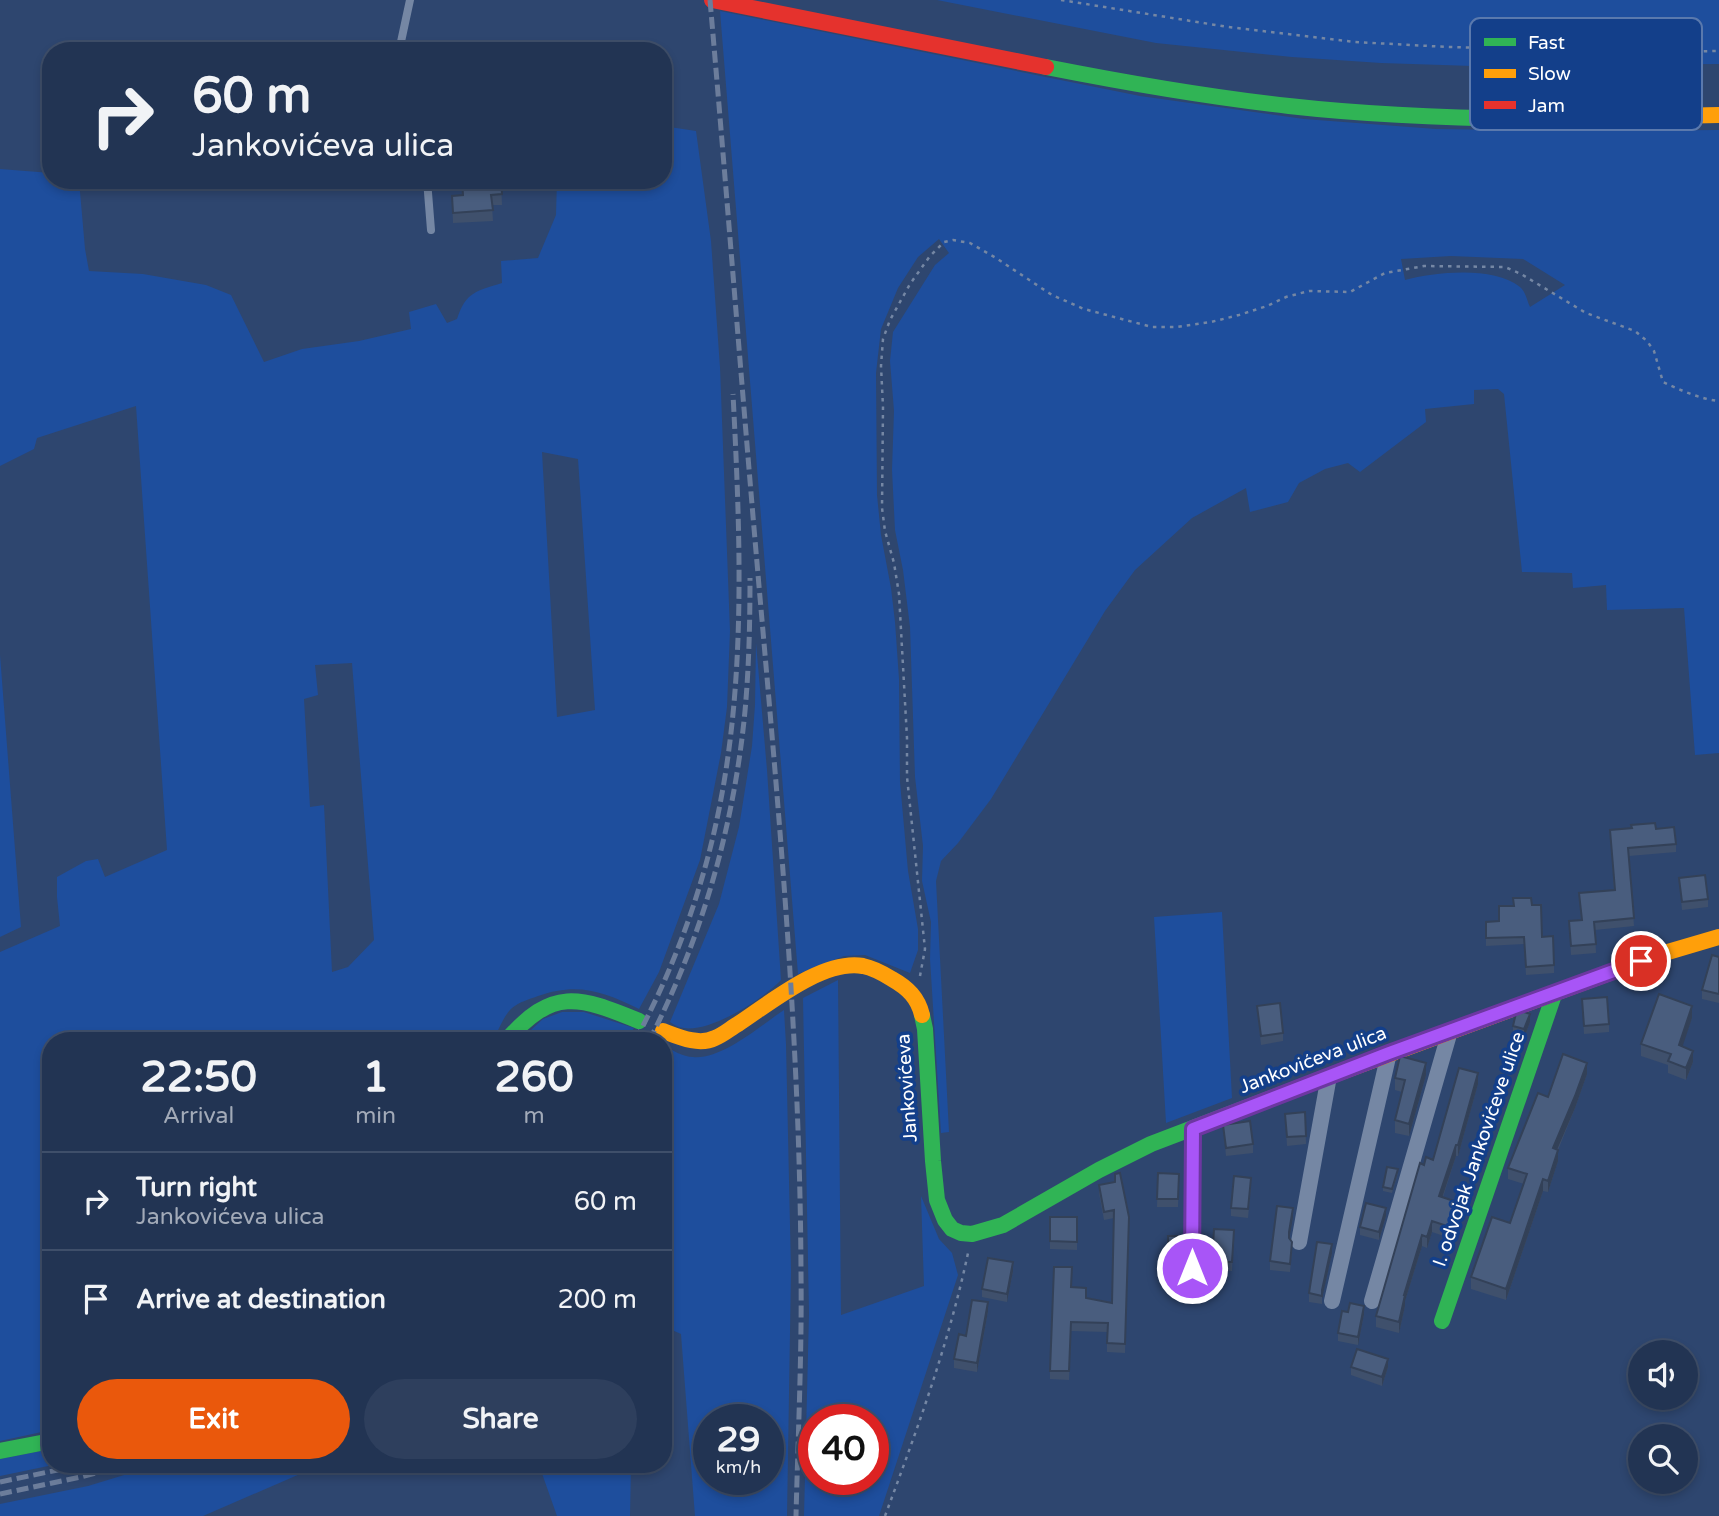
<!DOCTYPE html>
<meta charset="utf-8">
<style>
body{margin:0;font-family:"Varela Round",sans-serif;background:#2e3f5d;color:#f1f3f6;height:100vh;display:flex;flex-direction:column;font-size:26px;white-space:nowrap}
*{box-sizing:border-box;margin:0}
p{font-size:23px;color:#a2aab8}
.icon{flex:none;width:38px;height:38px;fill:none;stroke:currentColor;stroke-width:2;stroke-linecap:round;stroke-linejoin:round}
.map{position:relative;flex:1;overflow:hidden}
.drawer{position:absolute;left:42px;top:1032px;width:630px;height:441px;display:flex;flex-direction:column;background:#223453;border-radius:28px;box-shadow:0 4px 10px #0003,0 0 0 2px #3f4f6a}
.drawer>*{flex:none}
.banner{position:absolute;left:42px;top:42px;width:630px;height:147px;border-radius:28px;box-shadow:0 4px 10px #0003,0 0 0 2px #3f4f6a;background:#223453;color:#f1f3f6;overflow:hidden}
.buttons{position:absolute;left:1628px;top:1340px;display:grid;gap:14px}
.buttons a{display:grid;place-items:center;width:70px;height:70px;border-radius:50%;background:#223453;box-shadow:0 4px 10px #0003,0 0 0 2px #3f4f6a;font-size:35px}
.speed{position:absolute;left:693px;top:1404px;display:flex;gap:14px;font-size:35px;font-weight:700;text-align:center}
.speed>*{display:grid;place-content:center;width:91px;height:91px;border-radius:50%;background:#223453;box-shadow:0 4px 10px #0003,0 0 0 2px #3f4f6a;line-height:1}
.speed small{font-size:18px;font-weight:400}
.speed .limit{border:10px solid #d22;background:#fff;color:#111}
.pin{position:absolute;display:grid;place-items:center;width:60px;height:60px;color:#fff;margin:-30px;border:4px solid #fff;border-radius:50%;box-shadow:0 2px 7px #0007}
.me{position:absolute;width:77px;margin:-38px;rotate:0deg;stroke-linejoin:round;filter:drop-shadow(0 0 5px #0008)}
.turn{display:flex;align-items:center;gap:24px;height:147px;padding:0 35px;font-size:32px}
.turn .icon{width:91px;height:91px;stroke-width:2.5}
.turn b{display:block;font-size:49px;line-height:60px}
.eta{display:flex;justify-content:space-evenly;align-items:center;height:119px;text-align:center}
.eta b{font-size:42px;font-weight:700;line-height:49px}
.cta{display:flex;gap:14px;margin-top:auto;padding:14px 35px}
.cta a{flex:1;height:80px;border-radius:42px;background:#ea580c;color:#fff;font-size:28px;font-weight:700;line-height:80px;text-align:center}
.cta a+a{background:#2e3f5d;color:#f1f3f6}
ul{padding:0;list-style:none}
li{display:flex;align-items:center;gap:21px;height:98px;padding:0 35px;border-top:2px solid #3f4f6a}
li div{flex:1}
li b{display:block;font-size:26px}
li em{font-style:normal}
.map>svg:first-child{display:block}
.green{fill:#1e4e9d;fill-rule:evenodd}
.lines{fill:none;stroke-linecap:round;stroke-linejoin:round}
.path{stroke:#7587a4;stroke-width:2.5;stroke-dasharray:3.5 5;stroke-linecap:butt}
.lane{stroke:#7587a4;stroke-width:8}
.street{stroke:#7587a4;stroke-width:16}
.fast{stroke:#30b455;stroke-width:16}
.slow{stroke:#ff9f0a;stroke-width:16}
.jam{stroke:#e5322d;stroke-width:16}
.rail{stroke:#6c7d9b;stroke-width:5;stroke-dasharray:12 5;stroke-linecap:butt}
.wall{fill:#3f506c}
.shaded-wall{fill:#334158}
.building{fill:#495d7e;stroke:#334158;stroke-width:2}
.route-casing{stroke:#6d37a1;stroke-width:18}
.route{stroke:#a855f7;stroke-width:12}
.labels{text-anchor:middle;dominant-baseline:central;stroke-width:7;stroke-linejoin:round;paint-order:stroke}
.street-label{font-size:19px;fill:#fff;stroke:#133f8a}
.key{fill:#133f8a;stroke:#5a79ad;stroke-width:2}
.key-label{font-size:19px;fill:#fff}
</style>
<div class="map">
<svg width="1719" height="1516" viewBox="0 0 1719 1516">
<rect width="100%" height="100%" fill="#2e466f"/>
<!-- green -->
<path class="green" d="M937,0h782v64l-246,2 -92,-3 -89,-6 -136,-14z
M720,11l420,85 164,23 132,10 147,2 136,-1v623l-24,2 -11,-147 -77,2 -1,-25 -33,3 -1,-15 -50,-1 -18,-178 -6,-5 -24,1v14l-49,5 1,13 -66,50 -12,-9 -23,6 -26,14 -11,19 -38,10 -4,-24 -54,30 -57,52 -30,41 -114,188 -33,44 -17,18 -5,20 13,251 -8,1 -11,-174 1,-37 -9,-41 1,-35 -8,-69 -5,-150 -7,-57 -8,-40 -3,-60 2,-59 -4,-50 3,-29 42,-67 14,-12 -10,-14 -21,18 -20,31 -17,41 -5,44 1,122 4,40 10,53 4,34 4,57 1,103 8,89 10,58v21l-8,23 -45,-18 -21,1 -46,18zM1451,256l72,3 42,26 -35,22c-3,-6 -4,-15 -10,-20 -26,-21 -84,-15 -115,-7l-4,-21z
M663,126l33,5 15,110 9,126 10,264 -3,76 -6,46 -21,107 -41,112 -20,37c-36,-18 -62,-27 -101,-13 -8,3 -19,6 -26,12 -8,7 -14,23 -19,33h-442v389l-51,11v-489l60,-26 -3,-29v-20l29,-16 12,-2 7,18 62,-27 -31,-444 -99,32 -3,11 -34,17v-297l51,4v7h28l6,69 4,22 54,3 63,11 25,10 33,67 38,-13 57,-8 52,-12 -2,-17 27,-8 11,19 10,-4c9,-27 19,-28 45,-36l-1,-22 37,-3 18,-43 1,-35h106zM542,452l36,7 17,251 -38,7zM352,663l22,277 -26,27 -16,5 -8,-167 -14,2 -6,-108 14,-4 -3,-30z
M756,643l11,127 14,210c-18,19 -74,56 -102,47 -3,-1 -6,-3 -9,-5l49,-118 20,-77 13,-81 3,-41z
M0,655l21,272 -21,10z
M1222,912l10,186 -66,25 -12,-206z
M838,980l3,335 83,-29 -3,-90 18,43 13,14 6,22 -79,241h-75l5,-203 -6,-315zM814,1419h59v60h-59z
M784,1010l2,34 5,227 -4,245h-92l-14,-182 -18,-8v-281c9,5 20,12 30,12 29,3 68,-32 91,-47zM709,1419h59v60h-59z
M562,1012h22l50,16 -8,13h-107l24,-22z
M51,1449v16h2l-53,11v-17z
M157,1465h160l-17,9 -97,42h-203v-12l88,-18z
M539,1465h92l-1,51h-73z"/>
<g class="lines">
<!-- path -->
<path class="path" d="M1061,0l167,27 127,15 93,5 203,5 68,-1
M920,976l5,-27 -18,-172v-39l-8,-144 -5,-31 -9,-32 -3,-23 1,-101 -2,-41 2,-27 7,-19 20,-36 20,-28 14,-14 9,-2 17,3 26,15 56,37 32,14 68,18h24l35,-5 28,-7 28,-9 19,-9 23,-6 41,1 35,-19 39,-7 81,1 16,7 65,39 49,18 12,10 7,10 9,31c17,8 37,17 56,19
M885,1516c32,-86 64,-173 83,-263"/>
<!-- lane -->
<path class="lane" d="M399,51l11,-51
M427,180l4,50"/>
<!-- street -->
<path class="street" d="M1299,1242l30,-166
M1332,1301l57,-248
M1372,1301l78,-270"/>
<!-- fast -->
<path class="fast" d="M1046,67c81,16 162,30 243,39 80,9 161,12 241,13
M922,1015l3,14 8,132 4,39 8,20 7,9 9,4 11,1 31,-9 96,-55 52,-26 147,-56
M506,1041c47,-54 72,-45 133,-20
M1442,1321l113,-329
M0,1451l51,-10"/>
<!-- slow -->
<path class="slow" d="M1530,119l189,-4
M663,1031c16,6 36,15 52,7 8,-3 16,-10 23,-14 32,-21 85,-65 125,-58 10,2 21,8 29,13 16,9 26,19 30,36
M1298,1088l363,-134 58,-17
M1192,1268l1,-139"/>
<!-- jam -->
<path class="jam" d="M712,0l334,67"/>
<!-- rail -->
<path class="rail" d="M710,0c17,195 32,391 49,586 20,228 41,456 42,686 1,81 -3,163 -5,244
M635,1041c30,-56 54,-115 71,-177 42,-152 35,-314 27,-470
M649,1041c53,-103 85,-215 96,-330 4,-44 5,-89 5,-133
M0,1482l82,-17
M0,1494l81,-17 44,-12"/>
</g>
<!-- wall -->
<path class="wall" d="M461,180h40l1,25h-10l1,16 -40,2 -1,-27 10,-1z
M1632,828l24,1 20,15v8l-47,4 5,70 -39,4 1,23 -25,2 -2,-34 12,-1 -2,-27 35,-3 -4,-60z
M1679,878l29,21v8l-26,3z
M1532,905l10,32 12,28v8l-28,2 -2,-31 -38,2v-24l13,-1z
M1719,957v46l-17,-4v-9z
M1582,999l27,25v8l-25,2z
M1257,1006l26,27v8l-22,4z
M1692,1018l-10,28 11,16 -7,18 -18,-7v-8l-27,-9v-12z
M1530,1022l-6,16 -11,-3v-9z
M1587,1074l-12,34 -17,42v11l-10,31 -5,-1 -37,109 -35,-11v-12l39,-54 14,-39 -16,-5v-11l40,-71z
M1426,1075l-17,61 -14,-3v-13l7,-28 -7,-2v-12z
M1478,1084l-20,72h-2l-13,41 17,17 -7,25 -21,-7 -5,16 -5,-2 -17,55v5l-6,27 -23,-6v-11l48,-151 9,-5z
M1305,1112l1,32 -19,2 -2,-32z
M1223,1125l30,19v9l-27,3z
M1158,1173l21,1 -1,33h-21z
M1398,1173l-6,20 -9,-2v-4z
M1099,1185l30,32 -4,136 -18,-1v-20l-36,-1 -2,49 -19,-1v-8l21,-84 15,11 26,5 2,-85 -10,2 -5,-27z
M1251,1186l-3,32 -17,-2v-8z
M1386,1216l-7,24 -19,-5v-8z
M1050,1217h27v33l-27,-1z
M1293,1217l-4,20 3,13 -2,22 -20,-2v-9z
M1214,1229l20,1 -2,41 -20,-1z
M1168,1236l15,34v8h-14z
M1332,1253l-10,44v7l-13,-2v-9z
M1013,1271l-6,31 -25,-5v-8z
M988,1311l-11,61 -23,-4v-9l12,-23z
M1364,1314l-6,31 -20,-4v-8z
M1351,1367h37l-6,19 -31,-11z"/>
<!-- shaded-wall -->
<path class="shaded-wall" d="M1692,1006v12l-13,39v-12z
M1530,1014v8l-6,16v-9z
M1693,1051v11l-7,18v-12z
M1426,1063v12l-17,61v-12z
M1587,1063v11l-12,34 -22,51v-11z
M1478,1073v11l-20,72v-11z
M1456,1145v11l-17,51v-11z
M1558,1150v11l-10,31v-11z
M1543,1179v12l-37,109v-11z
M1460,1203v11l-7,25v-11z
M1293,1208v9l-4,23v-8z
M1386,1208v8l-7,24v-8z
M1432,1221v11l-5,16v-11z
M1422,1235v11l-17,55v5l-6,27v-11l5,-27z
M1332,1244v9l-10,46v-9z
M1013,1262v9l-6,31v-8z
M988,1302v9l-11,61v-9z
M1364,1306v8l-6,31v-8z
M1388,1359v8l-6,19v-9z"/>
<!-- building -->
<path class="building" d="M462,180h39l1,14 -11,1 2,15 -40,3 -1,-17 11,-1z
M1655,823l1,6 18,-2 2,17 -48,4 6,70 -40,4 2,22 -25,2 -2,-25 13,-1 -3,-27 36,-3 -5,-60 22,-2 -1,-3z
M1705,875l3,24 -26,3 -3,-24z
M1513,898h18l1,7h9l1,32 11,-1 1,29 -28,2 -2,-30 -38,1v-16l13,-1v-15h15z
M1712,955l7,2v37l-17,-4z
M1659,994l33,12 -13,39 14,6 -7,17 -18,-7 3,-7 -30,-10z
M1607,997l2,27 -25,2 -2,-27z
M1280,1003l3,30 -22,3 -4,-30z
M1521,1011l9,3 -6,15 -11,-3 3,-13z
M1563,1054l24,9 -12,33 -22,52 5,2 -10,31 -5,-2 -37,110 -35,-12 21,-60 18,6 17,-49 -19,-6 30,-75 10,4z
M1400,1056l26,7 -17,61 -14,-4 10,-40 -10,-2z
M1459,1068l19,5 -20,72h-2l-17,51 21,7 -7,25 -21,-7 -5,16 -5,-2 -18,60h1l-6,27 -23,-6 44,-153 4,2 2,-8 7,3z
M1305,1112l1,24 -19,1 -2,-23z
M1250,1121l3,23 -27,4 -3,-23z
M1387,1167l11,2 -6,20 -9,-2z
M1120,1173l9,44 -4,127 -18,-1 1,-20 -37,-1 -2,49h-19l4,-104h18l-1,20 15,1v10l26,5 2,-93 -10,2 -5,-27 16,-3v-8z
M1158,1173l21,1 -1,25h-21z
M1234,1176l17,2 -3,31 -17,-1z
M1366,1203l20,5 -7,24 -19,-5z
M1277,1206l16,2 -4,24v6l3,4 -2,22 -20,-3z
M1050,1217h27v25l-27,-1z
M1214,1229l20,1 -2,32 -20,-1z
M1168,1236h10v24l5,10h-14z
M1317,1242l15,2 -10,46v6l-13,-3z
M988,1258l25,4 -6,32 -25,-5z
M972,1300l16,2 -11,61 -23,-4 5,-25 7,2z
M1350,1303l14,3 -6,31 -20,-4 4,-22 6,1z
M1357,1349l31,10 -6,18 -31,-10z"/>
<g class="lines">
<!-- route casing -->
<g class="route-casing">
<path id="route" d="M1192,1268l1,-139 196,-76 252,-92"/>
</g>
<!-- route -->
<use href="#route" class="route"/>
</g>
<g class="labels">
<!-- street labels -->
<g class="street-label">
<text transform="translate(1313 1060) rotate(-21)">Jankovićeva ulica</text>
<text transform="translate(907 1088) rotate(-94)">Jankovićeva</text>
<text transform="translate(1479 1149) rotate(-71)">I. odvojak Jankovićeve ulice</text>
</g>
</g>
<!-- legend -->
<rect x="1470" y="18" width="232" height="112" rx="10" class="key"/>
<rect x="1484" y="38" width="32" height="8" fill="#30b455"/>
<rect x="1484" y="69" width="32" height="9" fill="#ff9f0a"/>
<rect x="1484" y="101" width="32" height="8" fill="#e5322d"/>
<g class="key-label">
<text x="1528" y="49">Fast</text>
<text x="1528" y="80">Slow</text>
<text x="1528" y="112">Jam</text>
</g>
</svg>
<div class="buttons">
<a><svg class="icon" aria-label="sound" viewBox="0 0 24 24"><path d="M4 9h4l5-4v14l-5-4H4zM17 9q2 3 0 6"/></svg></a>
<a><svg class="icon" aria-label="search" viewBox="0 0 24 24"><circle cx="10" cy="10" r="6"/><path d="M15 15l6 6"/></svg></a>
</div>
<div class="speed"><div>29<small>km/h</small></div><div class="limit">40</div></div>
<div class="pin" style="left:1641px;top:961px;background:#d93025"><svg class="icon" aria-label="arrive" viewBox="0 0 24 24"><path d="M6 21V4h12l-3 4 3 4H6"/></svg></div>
<svg class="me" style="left:1192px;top:1268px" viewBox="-20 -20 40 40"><circle r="17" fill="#a855f7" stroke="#fff" stroke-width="3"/><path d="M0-11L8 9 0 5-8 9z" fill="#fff"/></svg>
<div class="banner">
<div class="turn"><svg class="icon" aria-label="right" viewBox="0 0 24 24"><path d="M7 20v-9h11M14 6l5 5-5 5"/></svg><div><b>60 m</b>Jankovićeva ulica</div></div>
</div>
<section class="drawer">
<div class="eta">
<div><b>22:50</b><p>Arrival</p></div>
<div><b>1</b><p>min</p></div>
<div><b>260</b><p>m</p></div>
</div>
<ul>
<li><svg class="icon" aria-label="right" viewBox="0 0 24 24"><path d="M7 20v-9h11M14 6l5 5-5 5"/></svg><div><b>Turn right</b><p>Jankovićeva ulica</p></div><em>60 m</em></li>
<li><svg class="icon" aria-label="arrive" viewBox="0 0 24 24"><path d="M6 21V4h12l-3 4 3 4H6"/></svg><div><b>Arrive at destination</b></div><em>200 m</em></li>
</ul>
<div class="cta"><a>Exit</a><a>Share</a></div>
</section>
</div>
